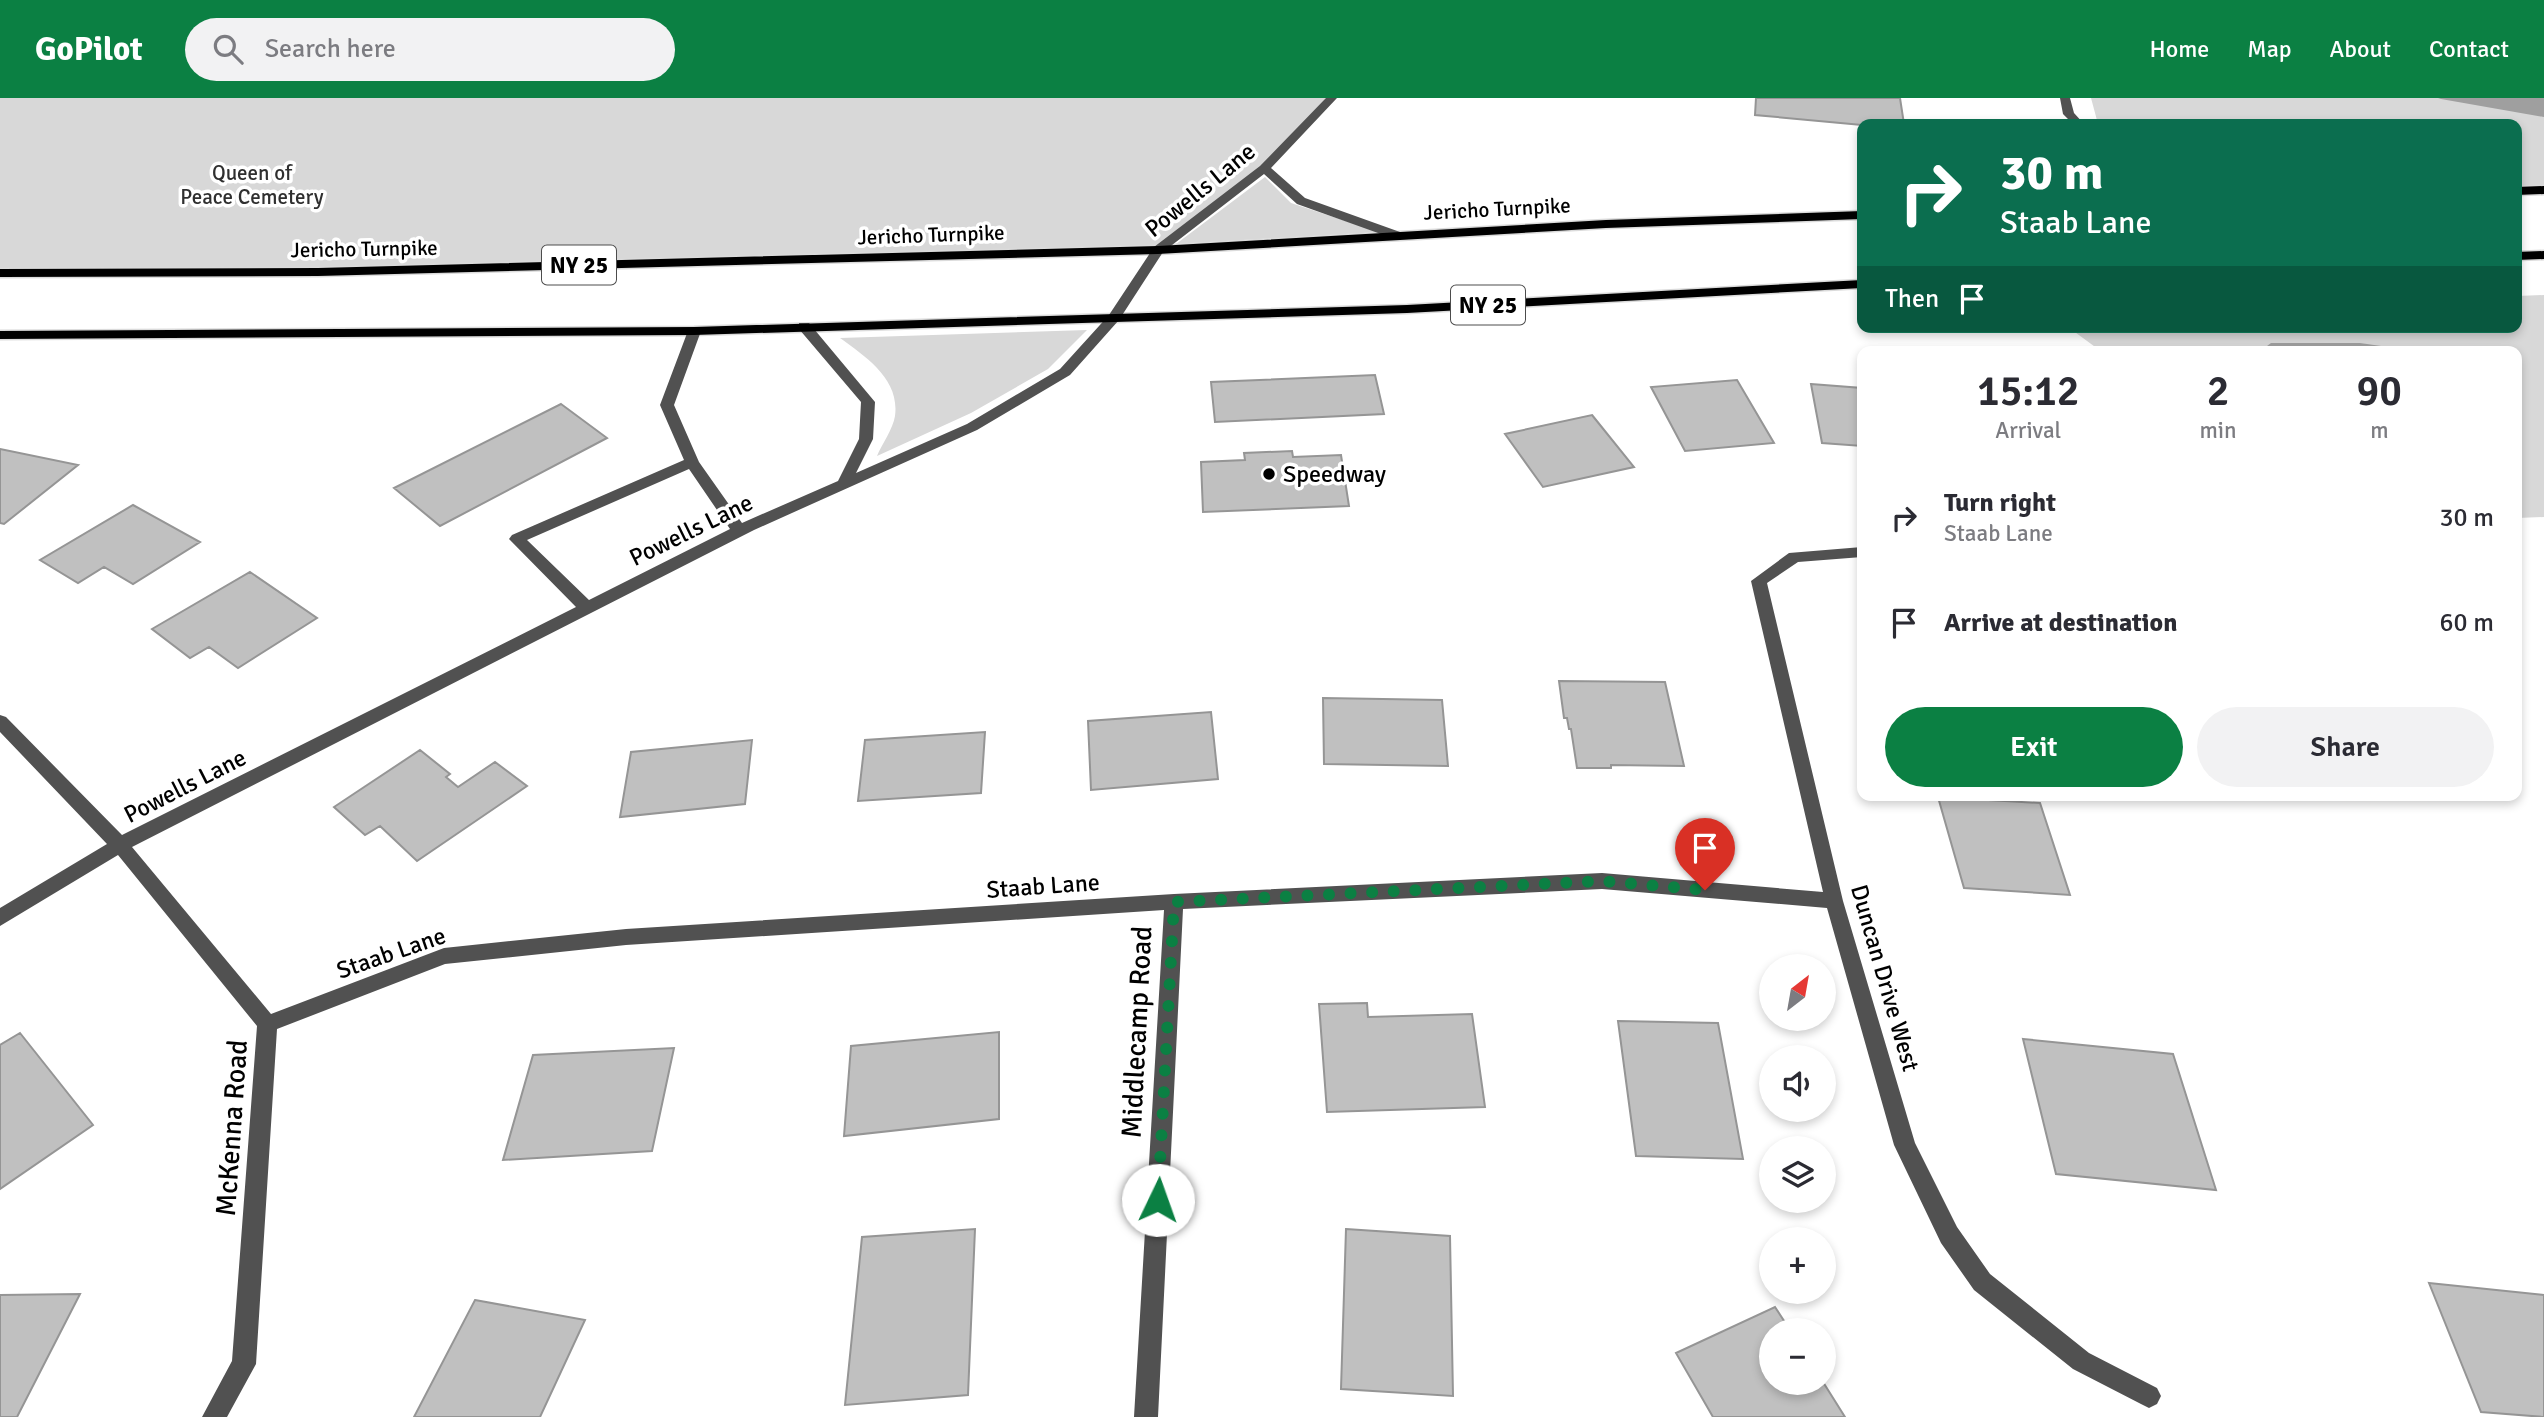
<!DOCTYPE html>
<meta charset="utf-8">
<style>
body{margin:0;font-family:Signika,sans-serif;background:#f2f2f3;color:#2b2b33;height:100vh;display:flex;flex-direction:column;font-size:26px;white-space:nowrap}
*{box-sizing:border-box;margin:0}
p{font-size:23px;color:#7c7c81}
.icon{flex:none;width:38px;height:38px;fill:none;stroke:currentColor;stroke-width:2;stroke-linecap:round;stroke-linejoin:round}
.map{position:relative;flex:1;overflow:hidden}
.panel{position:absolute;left:1857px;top:248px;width:665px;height:455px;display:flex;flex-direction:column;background:#fff;border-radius:14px;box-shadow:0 4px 10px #0003}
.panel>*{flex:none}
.guide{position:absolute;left:1857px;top:21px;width:665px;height:214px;border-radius:14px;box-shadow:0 4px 10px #0003;background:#0b6e4f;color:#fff;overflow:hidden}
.needle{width:46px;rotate:31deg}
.buttons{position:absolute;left:1759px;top:856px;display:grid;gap:14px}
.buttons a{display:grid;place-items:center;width:77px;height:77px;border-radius:50%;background:#fff;box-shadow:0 4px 10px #0003;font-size:35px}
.pin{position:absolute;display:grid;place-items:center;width:60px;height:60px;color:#fff;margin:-72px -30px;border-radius:50% 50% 50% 0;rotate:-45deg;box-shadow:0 0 7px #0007}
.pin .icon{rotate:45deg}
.me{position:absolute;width:77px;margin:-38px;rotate:3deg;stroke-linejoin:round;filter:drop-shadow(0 0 5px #0008)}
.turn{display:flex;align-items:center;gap:24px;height:147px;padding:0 28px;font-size:32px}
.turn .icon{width:91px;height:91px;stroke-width:2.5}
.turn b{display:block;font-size:49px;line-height:60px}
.then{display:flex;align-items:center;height:66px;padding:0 28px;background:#0003;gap:14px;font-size:26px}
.eta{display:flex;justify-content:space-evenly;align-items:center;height:119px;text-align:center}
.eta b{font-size:42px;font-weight:600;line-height:49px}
.button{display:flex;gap:14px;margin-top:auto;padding:14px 28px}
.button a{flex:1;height:80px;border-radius:42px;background:#0b8043;color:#fff;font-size:28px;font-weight:600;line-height:80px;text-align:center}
.button a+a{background:#f2f2f3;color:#2b2b33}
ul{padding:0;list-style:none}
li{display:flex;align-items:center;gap:21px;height:105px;padding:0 28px}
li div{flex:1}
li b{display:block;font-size:26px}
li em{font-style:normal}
header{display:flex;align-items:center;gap:42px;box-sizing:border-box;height:98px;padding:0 35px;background:#0b8043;color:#fff}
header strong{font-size:33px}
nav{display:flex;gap:38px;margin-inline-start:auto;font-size:24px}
.search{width:490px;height:63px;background:#f2f2f3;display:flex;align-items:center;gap:18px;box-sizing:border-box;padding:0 24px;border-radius:38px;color:#7c7c81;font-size:26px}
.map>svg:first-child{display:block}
.green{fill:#d8d8d8}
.water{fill:#9f9f9f}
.building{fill:#c0c0c0;stroke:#959595;stroke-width:2}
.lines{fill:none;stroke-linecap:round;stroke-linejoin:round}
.major-casing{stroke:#dbdbdb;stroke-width:3}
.minor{fill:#515151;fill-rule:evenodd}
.major{fill:#000;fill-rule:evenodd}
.route{stroke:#0b8043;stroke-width:12;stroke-dasharray:0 21.6}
.poi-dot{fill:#000;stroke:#fff;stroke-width:2.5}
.labels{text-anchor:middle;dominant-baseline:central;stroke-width:7;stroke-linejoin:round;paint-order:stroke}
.far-park-label{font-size:21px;fill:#2f2f2f;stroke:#fff}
.far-street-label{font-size:21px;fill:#000;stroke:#fff}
.shield{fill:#fff;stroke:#4c4c4c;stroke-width:2}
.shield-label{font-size:23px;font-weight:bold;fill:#000}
.street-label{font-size:24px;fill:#000;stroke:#fff}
.poi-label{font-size:24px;fill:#000;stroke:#fff;text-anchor:start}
.near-street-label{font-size:28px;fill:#000;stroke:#fff}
</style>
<header>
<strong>GoPilot</strong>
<div class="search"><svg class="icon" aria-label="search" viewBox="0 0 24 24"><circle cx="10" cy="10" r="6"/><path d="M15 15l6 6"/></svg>Search here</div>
<nav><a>Home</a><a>Map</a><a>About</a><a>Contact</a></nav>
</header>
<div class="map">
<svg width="2544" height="1319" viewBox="0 0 2544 1319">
<rect width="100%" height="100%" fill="#fff"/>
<!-- green -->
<path class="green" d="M0,0h1332l-46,50 -128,102 -840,22 -318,1z
M2091,0h453v92l-27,1 -1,-67h-418z
M1265,79l26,26 88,29 -203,12z
M2544,197v222l-27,1 -1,-166h-414l-34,-25h448l1,-31z
M1087,232l-39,39 -77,44 -94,43c5,-12 16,-27 18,-40 5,-37 -29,-59 -55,-78z"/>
<!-- water -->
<path class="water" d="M2438,0h106v19l-103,-18z
M2271,245h89l63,9h-164z"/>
<!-- building -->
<path class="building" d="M1756,0h144l4,26 -42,1 -107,-10z
M1375,277l9,39 -169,8 -4,-40z
M1737,282l37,63 -89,8 -34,-64z
M1811,286l51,4v58l-40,-3z
M561,306l46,34 -167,88 -46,-38z
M1592,317l42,52 -91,20 -38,-53z
M0,351l78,16 -74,59 -4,-1z
M1292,353l1,6 48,-2 8,51 -146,6 -2,-50 44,-2 -1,-7z
M133,407l67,37 -67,42 -29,-17 -26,16 -38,-23z
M250,474l67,46 -79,50 -29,-21 -19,11 -38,-29z
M1559,583l106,1 19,84 -73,-1v3h-34l-6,-39h-2l-2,-11h-3z
M1323,600l119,2 6,66 -124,-2z
M1211,614l7,67 -127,11 -3,-69z
M985,634l-4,61 -123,8 7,-61z
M752,642l-7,64 -125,13 11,-65z
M420,652l30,24 -4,3 12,10 37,-25 32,24 -110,75 -37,-35 -15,9 -31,-28z
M1938,699l102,6 30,92 -106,-7z
M1367,905l1,14 104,-3 13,93 -158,5 -8,-108z
M1618,923l100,2 25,136 -107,-3z
M999,934v87l-155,17 7,-90z
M20,935l73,92 -93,64v-144z
M2023,941l150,15 43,136 -160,-16z
M674,950l-22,103 -149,9 30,-105z
M975,1131l-7,166 -123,10 17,-168z
M1346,1131l104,7 3,160 -112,-7z
M2429,1185l115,12v122l-63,-5z
M80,1196l-63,123h-17v-122z
M475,1202l110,20 -45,97h-126z
M1775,1209l15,23h-19v52h52l22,35h-132l-37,-64z"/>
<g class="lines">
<!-- major casing -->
<g class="major-casing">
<path id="major" d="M2544,88v8l-28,1v-8z
M1862,113v8l-256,9 -448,26 -840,22 -318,1v-8l318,-1 840,-22 448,-26z
M2544,153v8l-28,1v-8z
M1862,182v8l-455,25 -713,22 -694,4v-8l694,-4 713,-22z"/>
</g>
<!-- minor -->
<path class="minor" d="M1326,0h11l-66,70 34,30 95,34v6h-8l-95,-34 -33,-30 -101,78 -44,68 -49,55 -93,55 -223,100 -622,317 139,167 173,-66 182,-19 548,-35 428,-21 221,19 -72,-311 38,-28 73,-6v10l-64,5 -31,21 76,318 72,242 42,84 33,47 99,79 68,35 4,8 -4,8 -8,4 -8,-4 -68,-35 -99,-79 -33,-47 -47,-98 -67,-237 -225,-19 -419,20 -25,508h-24l30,-507 -538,35 -181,19 -168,65 -21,335 -29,53h-25l30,-56 25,-335 -139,-171 -118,71v-18l107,-64 -107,-112v-17l6,2 116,118 454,-228 -67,-68 3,-4 172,-75 -24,-55 29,-77h10l2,3 -27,74 25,57 43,61 96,-42 21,-42 2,-37 -62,-73v-6h10l66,79 -2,37 -17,34 111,-49 93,-55 49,-54 45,-68 106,-81zM689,371l41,60 -141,71 -62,-60z
M2060,0h10l4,15 10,11h-11l-10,-10z"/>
<!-- major -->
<use href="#major" class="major"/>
</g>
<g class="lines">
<!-- route -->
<path class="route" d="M1158,1102l16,-298 428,-21 103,9"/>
</g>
<!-- markers -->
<circle class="poi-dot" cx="1269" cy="376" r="7"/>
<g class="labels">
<!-- far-park labels -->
<g class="far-park-label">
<text x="252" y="75">Queen of<tspan x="252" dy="24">Peace Cemetery</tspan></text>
</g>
<!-- far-street labels -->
<g class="far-street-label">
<text transform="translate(1497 111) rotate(-3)">Jericho Turnpike</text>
<text transform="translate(931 137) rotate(-2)">Jericho Turnpike</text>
<text transform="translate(364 151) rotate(-1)">Jericho Turnpike</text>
</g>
<!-- shield labels -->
<g class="shield">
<rect x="542" y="147.5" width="74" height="39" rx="5"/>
<rect x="1451" y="187.5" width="74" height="39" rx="5"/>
</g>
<g class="shield-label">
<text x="579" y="167">NY 25</text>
<text x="1488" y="207">NY 25</text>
</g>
<!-- street labels -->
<g class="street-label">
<text transform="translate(1200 92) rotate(-39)">Powells Lane</text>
<text transform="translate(691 432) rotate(-26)">Powells Lane</text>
<text transform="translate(185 688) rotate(-27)">Powells Lane</text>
<text transform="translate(1043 788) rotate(-4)">Staab Lane</text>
<text transform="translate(391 855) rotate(-19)">Staab Lane</text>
<text transform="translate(1885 880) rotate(74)">Duncan Drive West</text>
</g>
<!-- poi labels -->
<g class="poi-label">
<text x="1283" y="376">Speedway</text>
</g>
<!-- near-street labels -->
<g class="near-street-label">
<text transform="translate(1137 934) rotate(-87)">Middlecamp Road</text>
<text transform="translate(232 1030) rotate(-86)">McKenna Road</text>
</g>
</g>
</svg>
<div class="buttons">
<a><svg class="needle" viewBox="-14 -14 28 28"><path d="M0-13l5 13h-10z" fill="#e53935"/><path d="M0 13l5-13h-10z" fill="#7c7c81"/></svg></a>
<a><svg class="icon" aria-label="sound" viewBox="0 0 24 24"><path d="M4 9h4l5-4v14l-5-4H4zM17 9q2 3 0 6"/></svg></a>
<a><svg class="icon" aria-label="layers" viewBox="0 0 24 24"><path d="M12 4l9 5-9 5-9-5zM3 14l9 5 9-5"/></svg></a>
<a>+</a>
<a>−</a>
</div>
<div class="pin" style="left:1705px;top:792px;background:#d93025"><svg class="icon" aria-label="arrive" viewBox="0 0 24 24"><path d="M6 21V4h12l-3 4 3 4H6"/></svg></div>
<svg class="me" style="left:1158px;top:1102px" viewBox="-20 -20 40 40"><circle r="19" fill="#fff"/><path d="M0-13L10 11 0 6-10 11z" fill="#0b8043"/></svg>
<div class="guide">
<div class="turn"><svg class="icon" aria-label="right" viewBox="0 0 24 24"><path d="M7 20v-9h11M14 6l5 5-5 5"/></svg><div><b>30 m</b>Staab Lane</div></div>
<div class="then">Then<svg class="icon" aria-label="arrive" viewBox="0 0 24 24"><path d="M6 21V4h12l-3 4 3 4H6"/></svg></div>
</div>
<section class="panel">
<div class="eta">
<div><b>15:12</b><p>Arrival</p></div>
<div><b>2</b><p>min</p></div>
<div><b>90</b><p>m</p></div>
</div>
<ul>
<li><svg class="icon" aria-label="right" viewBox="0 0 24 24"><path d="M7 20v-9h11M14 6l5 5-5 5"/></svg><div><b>Turn right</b><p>Staab Lane</p></div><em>30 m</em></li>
<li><svg class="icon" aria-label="arrive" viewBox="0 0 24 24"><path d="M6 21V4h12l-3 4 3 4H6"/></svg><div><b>Arrive at destination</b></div><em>60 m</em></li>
</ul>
<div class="button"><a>Exit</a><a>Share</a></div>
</section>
</div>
